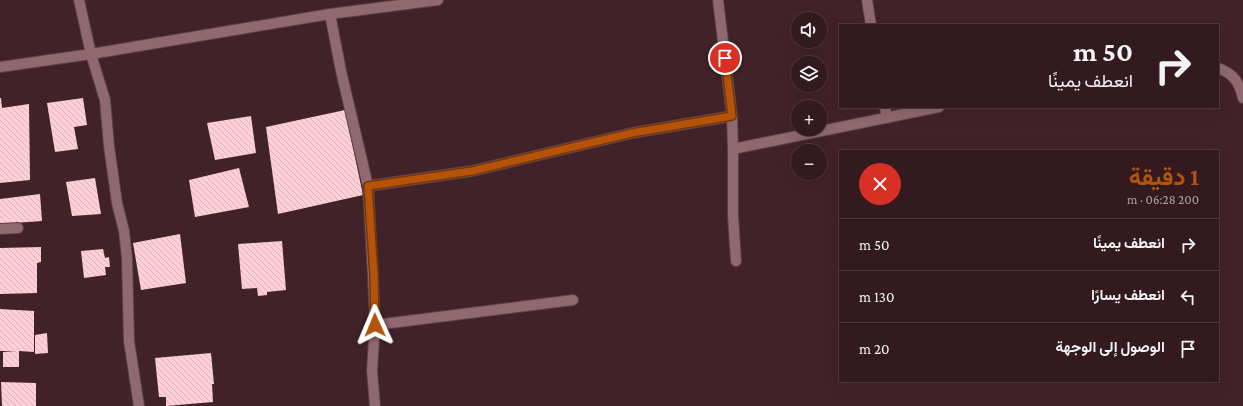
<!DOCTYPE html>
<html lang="ar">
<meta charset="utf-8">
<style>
body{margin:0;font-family:"Crimson Pro",Vazirmatn,serif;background:#3a2328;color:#f1f3f6;direction:rtl;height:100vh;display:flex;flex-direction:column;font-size:15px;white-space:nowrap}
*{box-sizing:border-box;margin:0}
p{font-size:13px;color:#a8a1a4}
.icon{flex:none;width:22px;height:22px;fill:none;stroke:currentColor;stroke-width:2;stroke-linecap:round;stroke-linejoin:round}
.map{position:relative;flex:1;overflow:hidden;direction:ltr}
.drawer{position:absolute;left:839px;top:150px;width:380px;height:232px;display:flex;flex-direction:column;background:#321a1f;border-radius:0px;box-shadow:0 4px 16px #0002,0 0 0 1px #4d383d;direction:rtl}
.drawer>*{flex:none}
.banner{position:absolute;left:839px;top:24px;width:380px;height:84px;border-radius:0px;box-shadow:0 4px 16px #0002,0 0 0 1px #4d383d;direction:rtl;background:#321a1f;color:#f1f3f6;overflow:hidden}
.fabs{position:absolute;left:791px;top:12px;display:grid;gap:8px}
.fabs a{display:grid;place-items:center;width:36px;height:36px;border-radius:50%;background:#321a1f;box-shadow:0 4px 16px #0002,0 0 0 1px #4d383d;font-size:20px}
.pin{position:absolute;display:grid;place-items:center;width:34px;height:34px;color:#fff;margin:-17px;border:2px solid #fff;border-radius:50%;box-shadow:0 1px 4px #0007}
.me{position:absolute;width:44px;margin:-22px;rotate:359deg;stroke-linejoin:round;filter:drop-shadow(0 0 3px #0008)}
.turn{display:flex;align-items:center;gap:14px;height:84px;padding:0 20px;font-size:18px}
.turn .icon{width:52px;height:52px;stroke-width:2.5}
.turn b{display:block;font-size:28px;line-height:34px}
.round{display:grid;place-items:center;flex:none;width:42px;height:42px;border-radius:21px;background:#3a2328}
.headline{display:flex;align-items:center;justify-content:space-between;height:68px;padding:0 20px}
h1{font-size:24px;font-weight:700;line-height:30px;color:#b45309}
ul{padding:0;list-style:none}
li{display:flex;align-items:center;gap:12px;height:52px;padding:0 20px;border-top:1px solid #4d383d}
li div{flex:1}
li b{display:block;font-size:15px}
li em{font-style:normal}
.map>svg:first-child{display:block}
.building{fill:url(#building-back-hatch)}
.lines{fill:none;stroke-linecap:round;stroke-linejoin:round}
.minor-casing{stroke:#5c4047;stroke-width:12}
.minor{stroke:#906970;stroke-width:10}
.route-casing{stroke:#753606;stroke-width:10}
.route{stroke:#b45309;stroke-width:7}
</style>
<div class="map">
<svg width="1243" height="406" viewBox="0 0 1243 406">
<defs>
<pattern id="building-back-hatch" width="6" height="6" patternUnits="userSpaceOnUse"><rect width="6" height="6" fill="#fecfd7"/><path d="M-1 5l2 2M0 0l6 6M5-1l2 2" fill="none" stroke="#dab3b9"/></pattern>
</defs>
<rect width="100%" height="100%" fill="#422229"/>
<!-- building -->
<path class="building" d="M0,98h1l1,10 27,-4 1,76 -30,3z
M83,98l4,27 -13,2 4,22 -23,3 -8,-49z
M345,110l18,85 -85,19 -12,-87z
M251,116l5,37 -41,7 -8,-37z
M239,168l10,39 -54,10 -6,-37z
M95,178l6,36 -29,2 -6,-34z
M40,194l2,27 -42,3v-25z
M180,234l6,49 -45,7 -8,-47z
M282,241l4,49 -19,2v3l-9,1 -1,-8 -15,1 -4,-45z
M41,247v15l-4,1v30l-37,1v-46z
M103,249l2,9 4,-1 1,10h-5l1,8 -22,3 -3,-27z
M0,309l34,2v41l-15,-1v16h-16v-15l13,-1h-16z
M47,333l1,20 -13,1v-19z
M211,353l3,31h-2l1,18 -47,4v-9h-7l-4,-39z
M1,382l35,1v23h-34z"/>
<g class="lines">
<!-- minor casing -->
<g class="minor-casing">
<path id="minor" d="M79,0l12,54 14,46 4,46 8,57 7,28 3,27 2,83 10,65
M718,0l14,116 1,33v67l3,45
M867,0l4,25
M330,14l11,57 27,115 5,89 2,50 -3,46 3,35
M0,67l91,-13 239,-40 108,-14
M1218,68c16,6 21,14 25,30
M885,107l2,11
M733,149l206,-42
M368,186l104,-15 160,-38 100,-17
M0,229l18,-1
M375,325l198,-25"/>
</g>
<!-- minor -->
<use href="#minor" class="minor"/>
</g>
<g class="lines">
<!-- route casing -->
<g class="route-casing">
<path id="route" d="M375,325l-1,-50 -6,-89 104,-15 160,-38 100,-17 -7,-58"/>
</g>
<!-- route -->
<use href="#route" class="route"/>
</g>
</svg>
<div class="fabs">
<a><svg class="icon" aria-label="sound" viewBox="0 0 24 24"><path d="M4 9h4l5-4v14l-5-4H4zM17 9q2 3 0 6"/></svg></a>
<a><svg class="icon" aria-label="layers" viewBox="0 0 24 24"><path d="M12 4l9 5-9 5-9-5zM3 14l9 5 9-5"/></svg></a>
<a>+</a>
<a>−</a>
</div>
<div class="pin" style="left:725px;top:58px;background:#d93025"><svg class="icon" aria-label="arrive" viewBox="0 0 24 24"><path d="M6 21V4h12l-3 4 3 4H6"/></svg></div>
<svg class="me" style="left:375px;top:325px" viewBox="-20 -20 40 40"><path d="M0-17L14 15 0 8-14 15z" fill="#b45309" stroke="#fff" stroke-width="4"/></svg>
<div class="banner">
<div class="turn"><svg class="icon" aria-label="right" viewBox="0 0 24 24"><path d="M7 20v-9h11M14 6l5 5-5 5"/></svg><div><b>50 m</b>انعطف يمينًا</div></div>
</div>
<section class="drawer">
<div class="headline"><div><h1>1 دقيقة</h1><p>200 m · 06:28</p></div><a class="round" style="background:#d93025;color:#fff"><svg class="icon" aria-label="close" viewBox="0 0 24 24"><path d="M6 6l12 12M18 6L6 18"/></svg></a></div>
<ul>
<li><svg class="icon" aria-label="right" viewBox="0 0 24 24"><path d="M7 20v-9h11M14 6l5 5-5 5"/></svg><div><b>انعطف يمينًا</b></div><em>50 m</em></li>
<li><svg class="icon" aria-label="left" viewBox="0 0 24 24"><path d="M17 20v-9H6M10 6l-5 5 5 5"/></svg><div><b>انعطف يسارًا</b></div><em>130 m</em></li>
<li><svg class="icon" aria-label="arrive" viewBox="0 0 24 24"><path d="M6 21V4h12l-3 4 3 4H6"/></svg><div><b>الوصول إلى الوجهة</b></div><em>20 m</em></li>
</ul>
</section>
</div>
